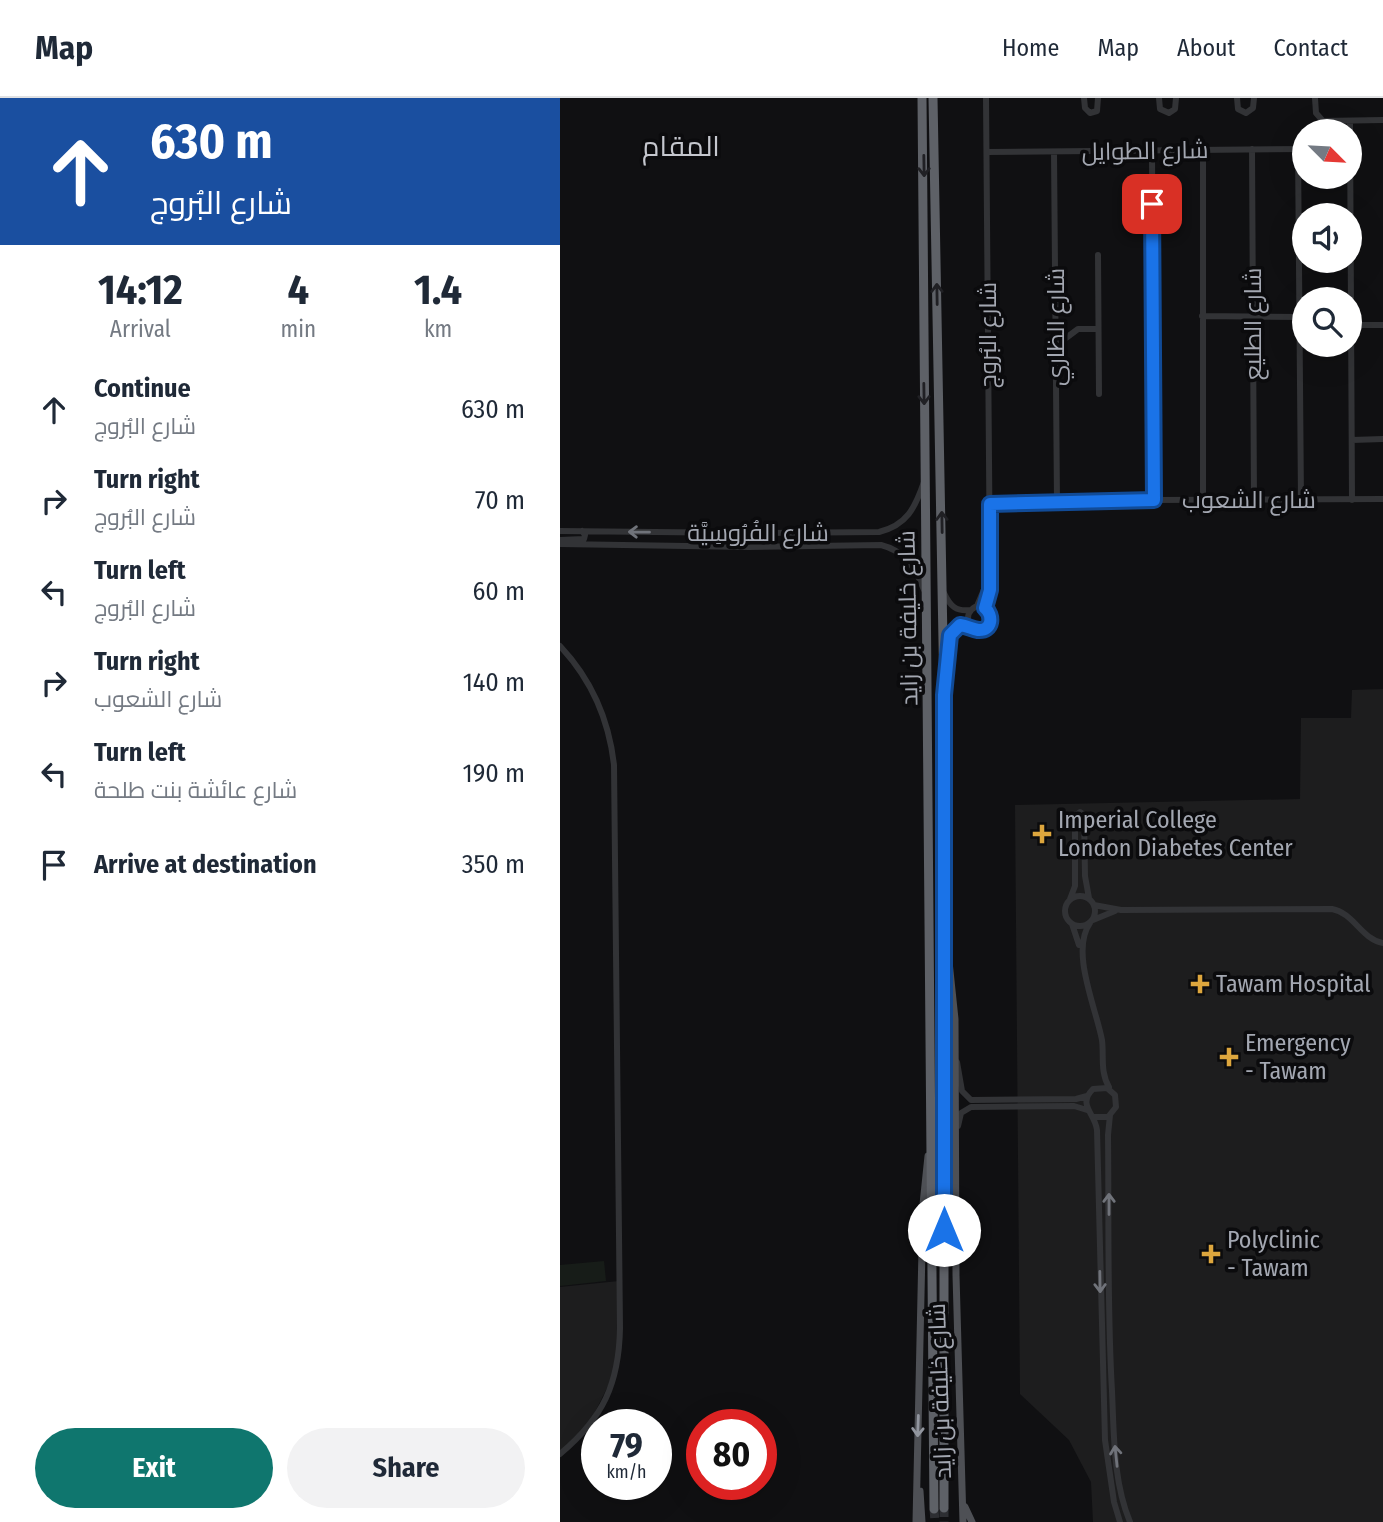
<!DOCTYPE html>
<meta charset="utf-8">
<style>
body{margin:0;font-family:"Fira Sans Condensed",Cairo,sans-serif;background:#f2f2f3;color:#1f2937;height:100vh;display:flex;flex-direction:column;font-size:26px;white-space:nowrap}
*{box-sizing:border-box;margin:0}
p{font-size:23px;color:#747a83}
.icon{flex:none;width:38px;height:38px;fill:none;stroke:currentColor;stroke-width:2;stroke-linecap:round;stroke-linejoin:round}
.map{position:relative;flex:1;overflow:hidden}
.side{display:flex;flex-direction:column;background:#fff;width:560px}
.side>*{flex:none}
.hud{background:#1a4fa0;color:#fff;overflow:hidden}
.needle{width:46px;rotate:114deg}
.controls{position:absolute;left:732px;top:21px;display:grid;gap:14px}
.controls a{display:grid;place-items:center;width:70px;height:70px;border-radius:50%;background:#fff;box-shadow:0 7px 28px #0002;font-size:35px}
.speed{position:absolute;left:21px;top:1311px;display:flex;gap:14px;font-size:35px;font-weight:700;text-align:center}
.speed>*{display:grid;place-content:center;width:91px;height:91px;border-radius:50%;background:#fff;box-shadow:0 7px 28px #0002;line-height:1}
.speed small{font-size:18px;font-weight:400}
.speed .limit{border:10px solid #d22;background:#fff;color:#111}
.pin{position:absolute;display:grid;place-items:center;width:60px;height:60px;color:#fff;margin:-30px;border-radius:14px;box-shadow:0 4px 10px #0006}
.me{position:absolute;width:77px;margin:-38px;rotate:0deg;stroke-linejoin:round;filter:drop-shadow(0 0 5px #0008)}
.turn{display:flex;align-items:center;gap:24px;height:147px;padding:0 35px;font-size:32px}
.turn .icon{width:91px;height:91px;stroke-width:2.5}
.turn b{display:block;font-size:49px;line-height:60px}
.eta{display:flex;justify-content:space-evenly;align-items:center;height:119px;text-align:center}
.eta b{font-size:42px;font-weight:700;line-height:49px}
.primary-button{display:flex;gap:14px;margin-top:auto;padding:14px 35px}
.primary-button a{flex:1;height:80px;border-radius:42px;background:#0f766e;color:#fff;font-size:28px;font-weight:700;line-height:80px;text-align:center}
.primary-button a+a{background:#f2f2f3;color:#1f2937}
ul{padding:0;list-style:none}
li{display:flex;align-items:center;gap:21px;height:91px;padding:0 35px}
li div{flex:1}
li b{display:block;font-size:26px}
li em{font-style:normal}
header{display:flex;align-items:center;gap:42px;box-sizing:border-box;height:98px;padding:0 35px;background:#fff;border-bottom:2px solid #e0e1e3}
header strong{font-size:33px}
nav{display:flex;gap:38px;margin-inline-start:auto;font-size:24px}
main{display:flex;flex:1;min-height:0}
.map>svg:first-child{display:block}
.built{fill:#1d1d1e}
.green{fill:#171c18}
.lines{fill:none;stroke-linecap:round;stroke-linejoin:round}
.highway-tunnel{stroke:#2d2e32;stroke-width:9;stroke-dasharray:9 4.5;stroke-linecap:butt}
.minor{stroke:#323336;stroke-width:6}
.major{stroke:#4e5055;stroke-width:7}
.highway{stroke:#5e6167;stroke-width:9}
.oneway{stroke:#202024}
.oneway2{stroke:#70737a}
.oneway3{stroke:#92969f}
.route-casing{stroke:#114b97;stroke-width:18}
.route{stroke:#1a73e8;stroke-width:12}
.poi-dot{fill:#dda63d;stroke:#0b0b0d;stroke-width:2.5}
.labels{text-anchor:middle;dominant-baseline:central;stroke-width:7;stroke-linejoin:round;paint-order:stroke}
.street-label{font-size:24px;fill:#a3a7b1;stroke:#0b0b0d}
.poi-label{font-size:24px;fill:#a3a7b1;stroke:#0b0b0d;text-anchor:start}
.quarter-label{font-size:28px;fill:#c4c6cd;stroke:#0b0b0d}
</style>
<header>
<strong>Map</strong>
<nav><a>Home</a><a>Map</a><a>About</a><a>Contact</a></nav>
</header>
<main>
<section class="side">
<div class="hud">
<div class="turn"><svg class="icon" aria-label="ahead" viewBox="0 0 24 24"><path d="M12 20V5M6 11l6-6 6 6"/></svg><div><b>630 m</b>شارع البُروج</div></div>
</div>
<div class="eta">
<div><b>14:12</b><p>Arrival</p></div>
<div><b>4</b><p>min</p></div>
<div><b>1.4</b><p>km</p></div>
</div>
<ul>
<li><svg class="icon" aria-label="ahead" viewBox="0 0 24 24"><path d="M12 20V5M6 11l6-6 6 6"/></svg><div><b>Continue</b><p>شارع البُروج</p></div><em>630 m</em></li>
<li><svg class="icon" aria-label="right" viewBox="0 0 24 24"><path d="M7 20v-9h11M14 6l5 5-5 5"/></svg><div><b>Turn right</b><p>شارع البُروج</p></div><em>70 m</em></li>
<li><svg class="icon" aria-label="left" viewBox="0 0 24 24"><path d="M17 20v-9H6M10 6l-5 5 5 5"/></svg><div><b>Turn left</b><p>شارع البُروج</p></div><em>60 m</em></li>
<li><svg class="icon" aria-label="right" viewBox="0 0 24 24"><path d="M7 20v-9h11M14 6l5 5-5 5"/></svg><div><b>Turn right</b><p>شارع الشعوب</p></div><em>140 m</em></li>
<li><svg class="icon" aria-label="left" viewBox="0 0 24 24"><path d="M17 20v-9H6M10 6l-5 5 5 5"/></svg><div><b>Turn left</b><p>شارع عائشة بنت طلحة</p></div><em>190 m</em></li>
<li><svg class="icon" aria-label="arrive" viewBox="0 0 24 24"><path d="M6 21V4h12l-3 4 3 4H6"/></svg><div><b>Arrive at destination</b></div><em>350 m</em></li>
</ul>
<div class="primary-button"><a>Exit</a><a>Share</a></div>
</section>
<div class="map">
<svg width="823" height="1424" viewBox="0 0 823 1424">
<rect width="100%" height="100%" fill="#101012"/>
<!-- built -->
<path class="built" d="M823,591v833h-290l-2,-40 -22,-42 -49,-46 -5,-589 285,-6 1,-81h50l1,-28z
M59,1183l-2,87 -32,64 -25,19v-164z"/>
<!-- green -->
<path class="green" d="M44,1163l2,20 -46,5v-21z"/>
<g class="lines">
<!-- highway-tunnel -->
<path class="highway-tunnel" d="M384,1410v14
M374,1411l1,13"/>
<!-- minor -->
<path class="minor" d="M524,0l1,10 5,5 7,-2 1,-13
M599,0l1,11 9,4 6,-4 1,-11
M677,0l1,11 8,4 7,-5 1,-10
M755,0l1,15 7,8 60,-1
M790,23l2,379
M692,51l2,350
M738,51l3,351
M592,52l2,350
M643,52v350
M427,54l317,-3
M494,54l3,350
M538,157l1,139
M642,218l98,1
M791,227h32
M496,243l10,-3 12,-9h20
M792,342l31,-1
M430,406l164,-4 229,-1
M0,433l190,2 129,-1c28,-7 36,-24 45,-50
M0,442l24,-1 1,-4 -3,-4
M0,446l189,3 132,-2c24,6 34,22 43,45
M384,495c6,13 12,19 27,17
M417,508l11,-26
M408 520a12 12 0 1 1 24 0a12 12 0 1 1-24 0Z
M425,510l5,-28 -4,-482
M0,548c31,33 49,74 54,119l6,563c-1,56 -17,90 -60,126
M387,567l4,-32 9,-8 11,1
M505 813a15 15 0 1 1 30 0a15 15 0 1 1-30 0Z
M510,801l5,-13v-70l5,-4 4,3 1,61 4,22
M534,807l27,5 211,-1c22,4 29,30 51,34
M533,822l22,-9
M530,825c-20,28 6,85 12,117 2,16 -2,32 7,47
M512,826l7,21
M397,964l5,29 9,9 105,-1 11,-3
M550,1017l-2,20c1,85 -1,171 4,256 2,43 1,90 18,131
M534,1019h14l8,-10 -1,-12 -8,-7 -14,1c-16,16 2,24 4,41l8,310 9,62 6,20
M398,1028l3,-13 10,-6 103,-1 13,4"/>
<!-- major -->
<path class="major" d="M387,844l8,77 1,256 7,247
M360,1393l2,31
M405,1409l7,15
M356,1424l7,-318 5,-48"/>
<!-- highway -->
<path class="highway" d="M362,0l12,1411
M373,0l11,597v813"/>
</g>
<!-- one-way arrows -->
<defs><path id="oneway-shaft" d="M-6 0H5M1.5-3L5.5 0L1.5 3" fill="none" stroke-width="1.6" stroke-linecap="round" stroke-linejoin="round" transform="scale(1.75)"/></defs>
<g class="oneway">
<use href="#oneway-shaft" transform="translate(364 68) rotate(89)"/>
<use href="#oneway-shaft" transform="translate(377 196) rotate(-91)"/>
<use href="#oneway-shaft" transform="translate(364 296) rotate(89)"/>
<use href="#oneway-shaft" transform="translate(382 424) rotate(-91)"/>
</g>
<g class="oneway2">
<use href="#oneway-shaft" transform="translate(79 434) rotate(-179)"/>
<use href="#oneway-shaft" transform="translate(549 1106) rotate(-90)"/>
<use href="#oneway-shaft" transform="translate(540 1184) rotate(89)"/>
<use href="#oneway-shaft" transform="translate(556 1358) rotate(-96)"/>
</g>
<use class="oneway3" href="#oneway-shaft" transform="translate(358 1328) rotate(92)"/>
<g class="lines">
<!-- route casing -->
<g class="route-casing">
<path id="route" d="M384,1132v-535l6,-60 10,-10c7,1 12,4 18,5 15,1 15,-15 7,-22l5,-18v-86l164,-4 -2,-296"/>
</g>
<!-- route -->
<use href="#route" class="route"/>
</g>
<!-- markers -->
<g class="poi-dot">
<path d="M478.5 725.5h7v7h7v7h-7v7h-7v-7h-7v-7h7z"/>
<path d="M636.5 875.5h7v7h7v7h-7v7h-7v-7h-7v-7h7z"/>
<path d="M665.5 948.5h7v7h7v7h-7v7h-7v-7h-7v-7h7z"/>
<path d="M647.5 1145.5h7v7h7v7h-7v7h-7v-7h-7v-7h7z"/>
</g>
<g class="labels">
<!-- street labels -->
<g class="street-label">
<text transform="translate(585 53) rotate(-1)">شارع الطوايل</text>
<text transform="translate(693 226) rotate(-90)">شارع الطليع</text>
<text transform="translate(496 229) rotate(-90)">شارع الظاري</text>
<text transform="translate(428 237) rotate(-90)">شارع البُروج</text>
<text x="689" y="402">شارع الشعوب</text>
<text x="198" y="435">شارع الفُرُوسِيَّة</text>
<text transform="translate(348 520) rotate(-91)">شارع خليفة بن زايد</text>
<text transform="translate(380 1293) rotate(-92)">شارع خليفة بن زايد</text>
</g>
<!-- poi labels -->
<g class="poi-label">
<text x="498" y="722">Imperial College<tspan x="498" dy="28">London Diabetes Center</tspan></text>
<text x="656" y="886">Tawam Hospital</text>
<text x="685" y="945">Emergency<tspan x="685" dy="28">- Tawam</tspan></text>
<text x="667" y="1142">Polyclinic<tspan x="667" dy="28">- Tawam</tspan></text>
</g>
<!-- quarter labels -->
<g class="quarter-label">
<text x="121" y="48">المقام</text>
</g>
</g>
</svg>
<div class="controls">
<a><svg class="needle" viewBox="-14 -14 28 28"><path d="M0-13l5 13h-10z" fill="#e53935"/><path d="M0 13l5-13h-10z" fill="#747a83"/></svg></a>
<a><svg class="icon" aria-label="sound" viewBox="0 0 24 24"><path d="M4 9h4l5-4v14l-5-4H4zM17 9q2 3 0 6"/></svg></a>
<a><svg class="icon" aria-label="search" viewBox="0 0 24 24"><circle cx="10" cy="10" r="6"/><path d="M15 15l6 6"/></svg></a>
</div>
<div class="speed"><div>79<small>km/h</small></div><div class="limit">80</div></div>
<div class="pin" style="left:592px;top:106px;background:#d93025"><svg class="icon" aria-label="arrive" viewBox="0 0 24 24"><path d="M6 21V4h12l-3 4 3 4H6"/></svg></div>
<svg class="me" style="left:384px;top:1132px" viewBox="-20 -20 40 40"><circle r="19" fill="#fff"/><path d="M0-13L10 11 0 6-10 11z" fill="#1a73e8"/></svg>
</div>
</main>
